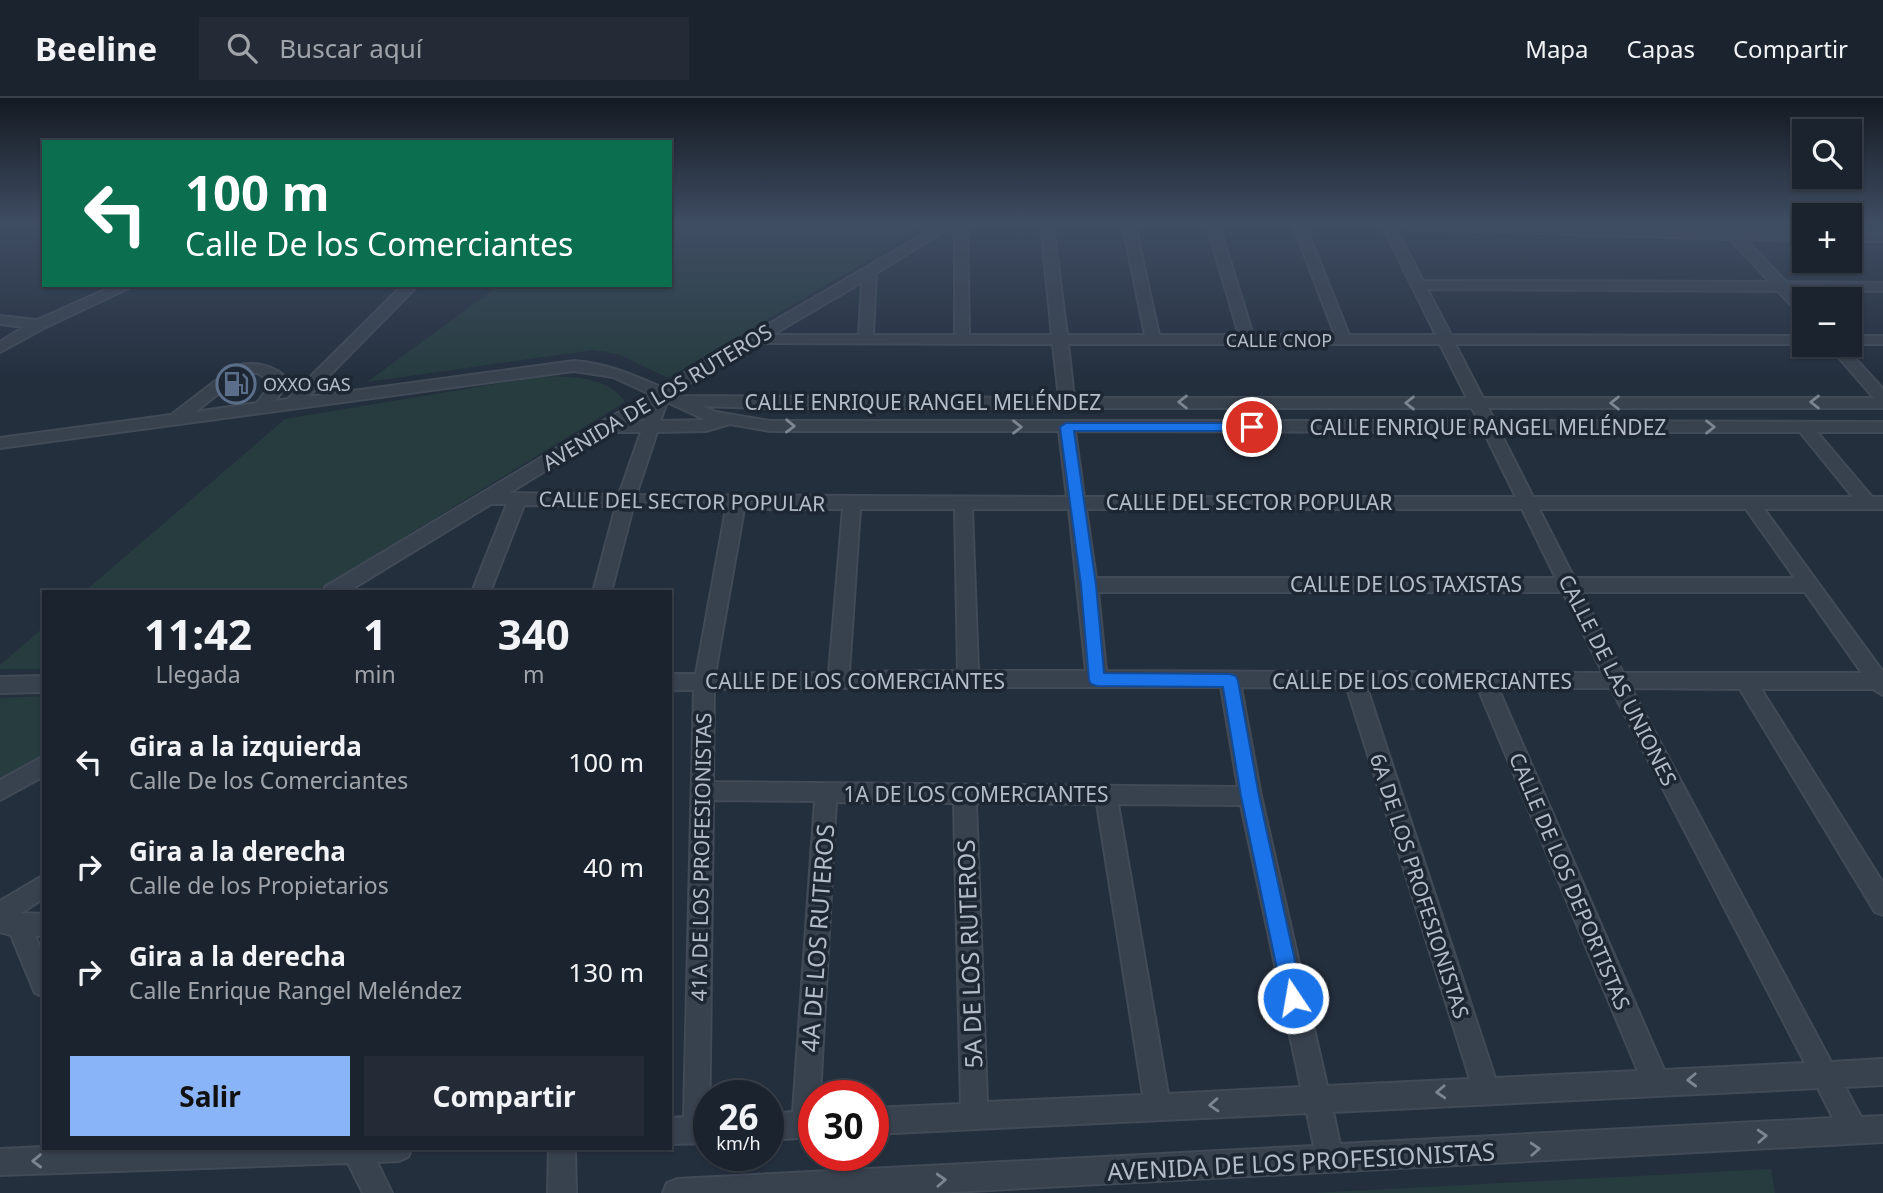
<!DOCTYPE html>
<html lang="es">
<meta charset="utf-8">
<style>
body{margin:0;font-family:"Noto Sans",sans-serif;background:#242b36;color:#f1f3f6;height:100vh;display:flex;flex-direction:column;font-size:26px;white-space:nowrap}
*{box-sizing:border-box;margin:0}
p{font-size:23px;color:#a0a4aa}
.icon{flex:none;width:38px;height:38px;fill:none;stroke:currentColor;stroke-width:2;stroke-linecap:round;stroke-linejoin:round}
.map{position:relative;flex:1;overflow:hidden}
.drawer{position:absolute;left:42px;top:492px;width:630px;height:560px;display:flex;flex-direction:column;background:#1b232e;border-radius:0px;box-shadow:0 2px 5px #0004,0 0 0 2px #39404a}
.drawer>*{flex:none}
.hud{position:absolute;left:42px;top:42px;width:630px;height:147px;border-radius:0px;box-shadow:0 2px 5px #0004,0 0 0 2px #39404a;background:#0b6e4f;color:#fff;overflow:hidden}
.buttons{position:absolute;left:1792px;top:21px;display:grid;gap:14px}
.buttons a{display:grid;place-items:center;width:70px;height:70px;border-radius:0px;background:#1b232e;box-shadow:0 2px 5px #0004,0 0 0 2px #39404a;font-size:35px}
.speed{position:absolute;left:693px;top:982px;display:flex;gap:14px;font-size:35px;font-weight:700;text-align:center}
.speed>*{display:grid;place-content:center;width:91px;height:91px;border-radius:50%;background:#1b232e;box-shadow:0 2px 5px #0004,0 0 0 2px #39404a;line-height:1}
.speed small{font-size:18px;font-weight:400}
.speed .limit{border:10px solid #d22;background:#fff;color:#111}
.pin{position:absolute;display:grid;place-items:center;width:60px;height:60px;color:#fff;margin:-30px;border:4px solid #fff;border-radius:50%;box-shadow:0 2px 7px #0007}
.me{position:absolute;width:77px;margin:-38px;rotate:348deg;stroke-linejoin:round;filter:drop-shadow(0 0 5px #0008)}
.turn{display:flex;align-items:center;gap:24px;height:147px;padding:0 28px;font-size:32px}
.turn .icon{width:91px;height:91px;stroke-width:2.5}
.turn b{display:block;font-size:49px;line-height:60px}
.eta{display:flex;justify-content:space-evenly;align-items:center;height:119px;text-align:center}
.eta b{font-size:42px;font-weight:700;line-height:49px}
.button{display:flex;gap:14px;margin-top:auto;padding:14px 28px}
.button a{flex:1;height:80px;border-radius:0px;background:#8ab4f8;color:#111;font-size:28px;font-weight:700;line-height:80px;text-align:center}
.button a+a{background:#242b36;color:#f1f3f6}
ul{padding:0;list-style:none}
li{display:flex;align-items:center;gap:21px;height:105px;padding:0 28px}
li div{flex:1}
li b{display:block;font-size:26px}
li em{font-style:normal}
header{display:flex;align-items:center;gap:42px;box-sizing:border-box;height:98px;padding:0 35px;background:#1b232e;border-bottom:2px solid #39404a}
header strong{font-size:33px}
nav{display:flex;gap:38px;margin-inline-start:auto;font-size:24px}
.search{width:490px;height:63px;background:#242b36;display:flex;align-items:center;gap:18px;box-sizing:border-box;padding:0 24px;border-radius:0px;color:#a0a4aa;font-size:26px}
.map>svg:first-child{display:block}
.green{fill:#263c3f}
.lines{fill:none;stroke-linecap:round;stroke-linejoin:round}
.minor-casing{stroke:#414a57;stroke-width:4}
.minor{fill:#38414e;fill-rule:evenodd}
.oneway{stroke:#7c8592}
.route{fill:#1a73e8;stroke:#114b97;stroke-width:2}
.labels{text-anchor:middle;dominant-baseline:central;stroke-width:7;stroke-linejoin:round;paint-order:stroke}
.far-street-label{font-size:18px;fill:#b4bcc9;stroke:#1d2633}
.far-poi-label{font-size:18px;fill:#b4bcc9;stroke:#1d2633;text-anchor:start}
.street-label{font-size:21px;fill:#b4bcc9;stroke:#1d2633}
.near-street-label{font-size:24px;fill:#b4bcc9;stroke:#1d2633}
</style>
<header>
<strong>Beeline</strong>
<div class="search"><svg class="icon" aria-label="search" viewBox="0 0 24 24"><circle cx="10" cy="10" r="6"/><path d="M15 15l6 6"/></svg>Buscar aquí</div>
<nav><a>Mapa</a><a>Capas</a><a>Compartir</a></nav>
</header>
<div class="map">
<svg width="1883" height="1095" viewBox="0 0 1883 1095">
<rect width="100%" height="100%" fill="#242f3e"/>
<!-- green -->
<path class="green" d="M670,127h258l-260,153 -48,-23 -26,-5 -227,32 133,-97h170z
M543,278c28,1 66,0 82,26l-309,189h-231l200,-172z
M44,529v42h-44v-4z
M44,598v57l-44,26v-81z
M1771,1071l4,24h-462z"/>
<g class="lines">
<!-- minor casing -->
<g class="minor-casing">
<path id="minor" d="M939,127h15l-78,48 -3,62h82v-110h12l2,110h83l-11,-110h12l14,110h78l-22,-110h12l24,110h80l-32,-110h12l34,110h82l-42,-110h12l44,110h87l-54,-110h12l29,56 347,1 -40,-43 -320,-10 -6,-4h135l185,6 6,-4 7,4 67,2v8l-59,-2 41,43 97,1v8h-89l10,11v12l-5,-1 -21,-22 -351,-2 24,46 353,1v8h-349l28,54h391l-46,-53h15l40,44v19h-395l7,13 388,1v10h-66l55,65h11v12h-119l119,163v23l-10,-6h-112l122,194v32l-8,-3 -135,-223 -109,-1 200,374 52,-3v26l-38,2 16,30 22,-1v26l-949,51h-271l4,-10 10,-4 637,-33 -7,-33 -434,21v-26l88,-4 -7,-301 -118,-1 -16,294h-6v41l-46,3v-26l25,-2 22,-311 -102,-1 -4,343 -39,1v-26l14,-1 10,-427h-24v-16h26l30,-165 -93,-2 -22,85h-18l23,-86 -92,-1 -34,87h-18l35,-88h-16l-144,88h-24l2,-5 274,-164 53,-28 -39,-18 -39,-6 -574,77v-10l171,-23 64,-49c19,-5 41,-1 54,15l-14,20 13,-2 115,-114h15l-110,112 266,-36c32,2 58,14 87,26zM862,184l-3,53h-87zM757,245l296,1 6,54 -378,-2 -8,-3zM1068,246h372l27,54h-393zM245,275h12l16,9 -16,21 -62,9zM667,304l39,18h3l-49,1zM702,308l58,2h712l7,13h-709l-54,-9zM648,312l-4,11 -17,1zM730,326l40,7h289l8,66 -431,-2 21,-63 49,-1zM1075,333l409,1 32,65h-432zM608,334h33l-22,63 -110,-2zM1500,334h300l53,65h-320zM744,411h99l-14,164 -114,1zM860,411h95l3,162 -109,1zM972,411h97l17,162h-108zM1086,411h436l34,69h-460zM1539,411h207l49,69h-221zM1098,494h465l40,81 -497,-2zM1581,494h224l57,81h-239zM968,589h253l17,100 -525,-5 1,-93zM1241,589l106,1 123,391 -143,7 -66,-290zM1367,590h111l160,383 -143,7zM1498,590h113l194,375 -141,7zM976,705l121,1 46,291 -156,7zM1118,706l123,1 60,282 -133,7zM1818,990l15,30 -493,26 -7,-32z
M1850,135h33v8h-33z
M116,187h19l-91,43 -44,24v-10l24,-15 -24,-3v-8l37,4z
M1850,238h33v8h-33z
M44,578v16l-44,1v-16z
M44,658v20l-44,24v-20z
M44,777v23l-23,15 23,1v22h-9l9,20v41l-9,-4 -24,-58 -11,-3v-31z
M44,1049v1h368l-4,9 -9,4 -22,1 15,31h-29l-15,-30 -348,12v-26z
M549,1050h26l1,45h-28z"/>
</g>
<!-- minor -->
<use href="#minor" class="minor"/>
</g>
<!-- one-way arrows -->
<defs><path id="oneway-chevron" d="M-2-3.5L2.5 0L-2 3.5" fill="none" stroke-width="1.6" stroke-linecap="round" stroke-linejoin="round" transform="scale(1.75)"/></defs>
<g class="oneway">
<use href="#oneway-chevron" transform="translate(1183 304) rotate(-180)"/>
<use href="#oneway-chevron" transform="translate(1815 304) rotate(-180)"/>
<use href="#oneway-chevron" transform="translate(1410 305) rotate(-180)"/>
<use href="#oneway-chevron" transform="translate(1615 305) rotate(180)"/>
<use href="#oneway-chevron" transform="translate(790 328) rotate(1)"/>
<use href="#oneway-chevron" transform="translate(1017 329)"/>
<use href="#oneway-chevron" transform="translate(1710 329)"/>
<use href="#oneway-chevron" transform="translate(1692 982) rotate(178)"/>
<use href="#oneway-chevron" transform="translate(1441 994) rotate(177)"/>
<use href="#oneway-chevron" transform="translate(1214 1007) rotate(176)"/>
<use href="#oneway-chevron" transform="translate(1762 1038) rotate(-3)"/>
<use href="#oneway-chevron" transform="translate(1535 1051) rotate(-3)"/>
<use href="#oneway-chevron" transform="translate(37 1063) rotate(178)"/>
<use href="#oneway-chevron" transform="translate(941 1082) rotate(-3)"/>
</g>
<!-- sky -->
<linearGradient id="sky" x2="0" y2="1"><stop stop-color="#141a22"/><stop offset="0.45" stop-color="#3f4d63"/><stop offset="1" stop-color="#3f4d63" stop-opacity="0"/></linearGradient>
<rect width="1883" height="280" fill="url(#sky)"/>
<!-- route -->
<path class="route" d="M1066,325h186l7,4 -7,4h-178l22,154 8,88 126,1 6,2 2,5 21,115 44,202 -3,7 -7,3 -7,-3 -3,-7 -42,-202 -18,-109 -126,-1 -6,-2 -2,-4 -8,-95 -21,-158z"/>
<!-- icons -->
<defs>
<g id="fuel-ring" transform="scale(2.0125)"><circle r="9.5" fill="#1d2633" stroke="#5c6f8a" stroke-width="1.5"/><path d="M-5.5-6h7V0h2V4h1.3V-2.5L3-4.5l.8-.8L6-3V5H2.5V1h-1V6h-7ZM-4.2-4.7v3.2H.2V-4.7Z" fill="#5c6f8a"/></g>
</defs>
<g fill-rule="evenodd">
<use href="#fuel-ring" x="236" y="286"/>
</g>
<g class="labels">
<!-- far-street labels -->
<g class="far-street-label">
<text x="1279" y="242">CALLE CNOP</text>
</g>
<!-- far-poi labels -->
<g class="far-poi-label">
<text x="263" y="286">OXXO GAS</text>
</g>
<!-- street labels -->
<g class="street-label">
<text transform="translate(657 299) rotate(-31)">AVENIDA DE LOS RUTEROS</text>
<text x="923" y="304">CALLE ENRIQUE RANGEL MELÉNDEZ</text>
<text x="1488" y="329">CALLE ENRIQUE RANGEL MELÉNDEZ</text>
<text transform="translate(682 403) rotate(1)">CALLE DEL SECTOR POPULAR</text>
<text x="1249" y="404">CALLE DEL SECTOR POPULAR</text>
<text x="1406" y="486">CALLE DE LOS TAXISTAS</text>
<text transform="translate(1618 582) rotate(63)">CALLE DE LAS UNIONES</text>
<text x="855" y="583">CALLE DE LOS COMERCIANTES</text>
<text x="1422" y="583">CALLE DE LOS COMERCIANTES</text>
<text x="976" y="696">1A DE LOS COMERCIANTES</text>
<text transform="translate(701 759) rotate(-89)">41A DE LOS PROFESIONISTAS</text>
<text transform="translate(1570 783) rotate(67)">CALLE DE LOS DEPORTISTAS</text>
<text transform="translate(1420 788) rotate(72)">6A DE LOS PROFESIONISTAS</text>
</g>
<!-- near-street labels -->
<g class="near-street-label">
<text transform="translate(817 840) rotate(-86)">4A DE LOS RUTEROS</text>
<text transform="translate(969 856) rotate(-92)">5A DE LOS RUTEROS</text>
<text transform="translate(1301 1063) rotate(-3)">AVENIDA DE LOS PROFESIONISTAS</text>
</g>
</g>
</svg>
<div class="buttons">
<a><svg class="icon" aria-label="search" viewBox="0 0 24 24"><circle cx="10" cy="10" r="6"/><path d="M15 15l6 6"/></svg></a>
<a>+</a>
<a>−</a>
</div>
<div class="speed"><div>26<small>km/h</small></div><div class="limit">30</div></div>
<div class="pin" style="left:1252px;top:329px;background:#d93025"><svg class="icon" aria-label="arrive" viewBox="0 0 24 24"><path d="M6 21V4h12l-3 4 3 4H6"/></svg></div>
<svg class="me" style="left:1293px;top:900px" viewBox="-20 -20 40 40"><circle r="17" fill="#1a73e8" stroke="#fff" stroke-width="3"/><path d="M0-11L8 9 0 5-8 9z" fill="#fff"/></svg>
<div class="hud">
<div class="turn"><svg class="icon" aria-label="left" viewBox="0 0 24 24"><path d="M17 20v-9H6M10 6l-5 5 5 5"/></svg><div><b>100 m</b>Calle De los Comerciantes</div></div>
</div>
<section class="drawer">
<div class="eta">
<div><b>11:42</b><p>Llegada</p></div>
<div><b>1</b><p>min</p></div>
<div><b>340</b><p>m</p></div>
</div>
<ul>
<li><svg class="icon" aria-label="left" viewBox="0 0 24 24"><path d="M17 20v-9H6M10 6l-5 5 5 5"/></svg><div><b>Gira a la izquierda</b><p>Calle De los Comerciantes</p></div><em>100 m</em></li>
<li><svg class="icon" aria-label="right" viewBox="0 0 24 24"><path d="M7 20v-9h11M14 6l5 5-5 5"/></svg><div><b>Gira a la derecha</b><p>Calle de los Propietarios</p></div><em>40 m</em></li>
<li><svg class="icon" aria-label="right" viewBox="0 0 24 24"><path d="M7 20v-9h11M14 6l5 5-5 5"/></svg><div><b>Gira a la derecha</b><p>Calle Enrique Rangel Meléndez</p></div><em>130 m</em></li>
</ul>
<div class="button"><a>Salir</a><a>Compartir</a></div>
</section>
</div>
